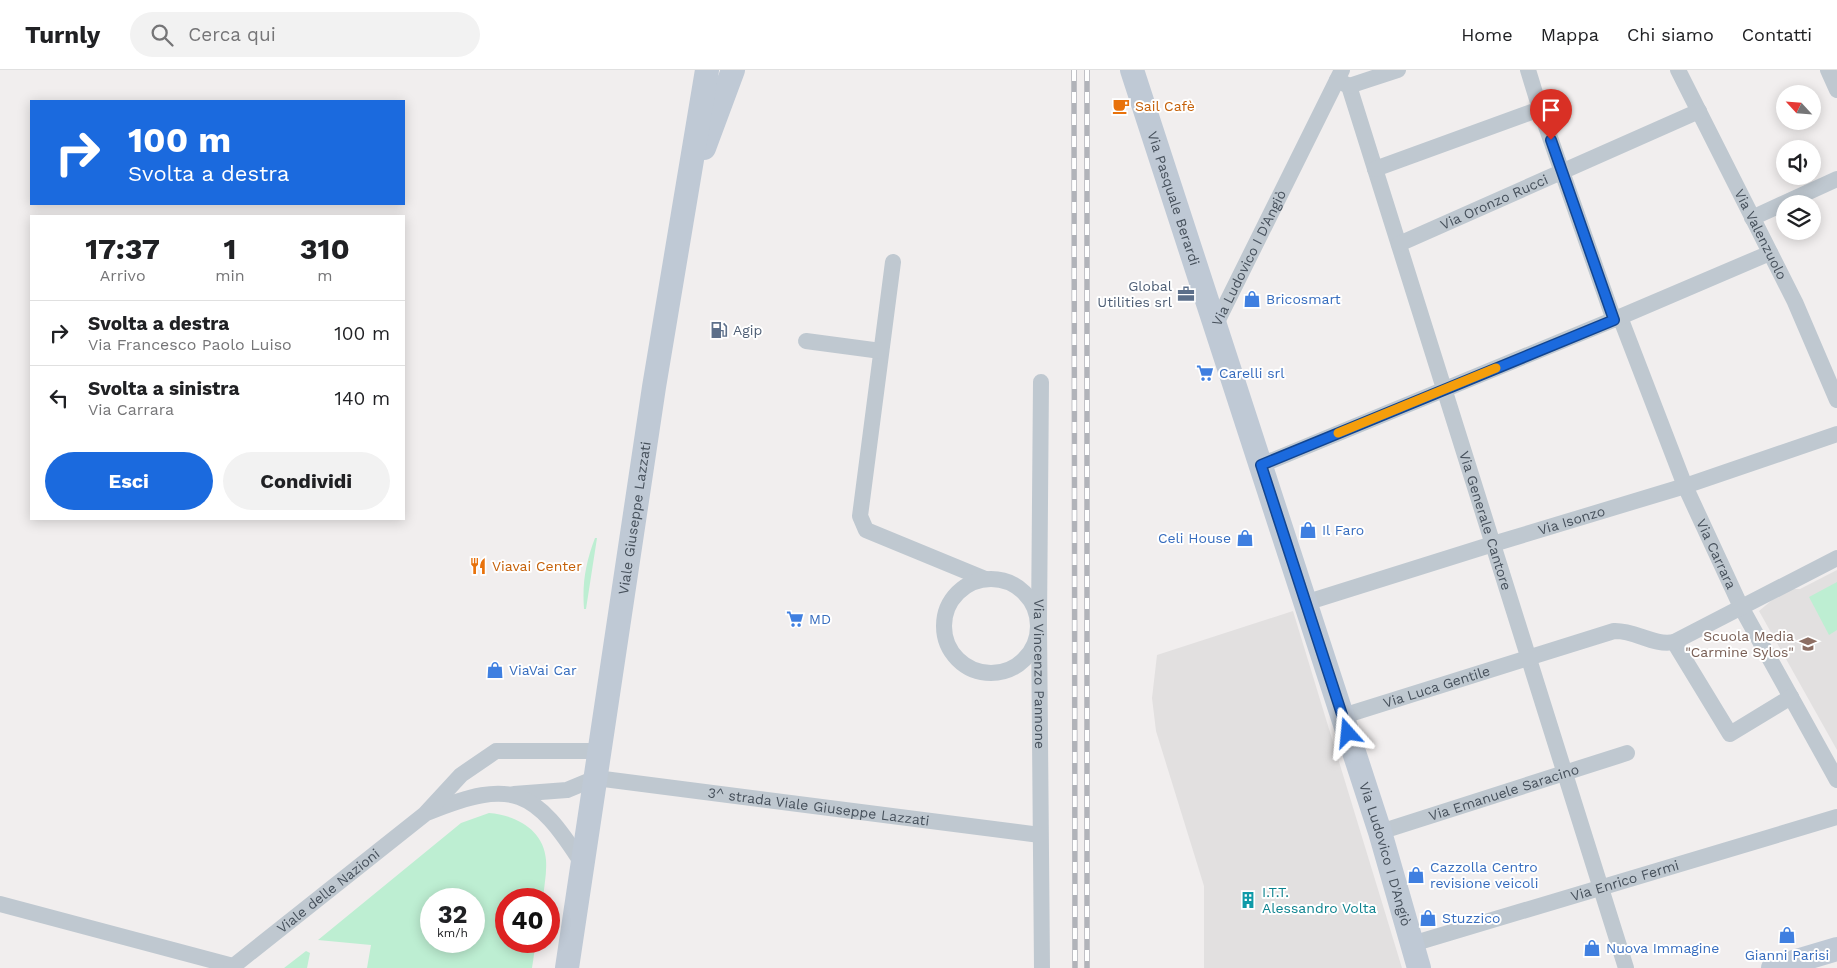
<!DOCTYPE html>
<html lang="it">
<meta charset="utf-8">
<style>
body{margin:0;font-family:"Work Sans",sans-serif;background:#f2f2f2;color:#202124;height:100vh;display:flex;flex-direction:column;font-size:19px;white-space:nowrap}
*{box-sizing:border-box;margin:0}
p{font-size:16px;color:#757577}
.icon{flex:none;width:28px;height:28px;fill:none;stroke:currentColor;stroke-width:2;stroke-linecap:round;stroke-linejoin:round}
.map{position:relative;flex:1;overflow:hidden}
.drawer{position:absolute;left:30px;top:145px;width:375px;height:305px;display:flex;flex-direction:column;background:#fff;border-radius:0px;box-shadow:0 2px 12px #0003}
.drawer>*{flex:none}
.top-card{position:absolute;left:30px;top:30px;width:375px;height:105px;border-radius:0px;box-shadow:0 2px 12px #0003;background:#1b6ade;color:#fff;overflow:hidden}
.needle{width:32px;rotate:296deg}
.buttons{position:absolute;left:1776px;top:15px;display:grid;gap:10px}
.buttons a{display:grid;place-items:center;width:45px;height:45px;border-radius:50%;background:#fff;box-shadow:0 2px 12px #0003;font-size:25px}
.speed{position:absolute;left:420px;top:818px;display:flex;gap:10px;font-size:25px;font-weight:700;text-align:center}
.speed>*{display:grid;place-content:center;width:65px;height:65px;border-radius:50%;background:#fff;box-shadow:0 2px 12px #0003;line-height:1}
.speed small{font-size:12px;font-weight:400}
.speed .limit{border:8px solid #d22;background:#fff;color:#111}
.pin{position:absolute;display:grid;place-items:center;width:42px;height:42px;color:#fff;margin:-51px -21px;border-radius:50% 50% 50% 0;rotate:-45deg;box-shadow:0 0 5px #0007}
.pin .icon{rotate:45deg}
.me{position:absolute;width:55px;margin:-28px;rotate:342deg;stroke-linejoin:round;filter:drop-shadow(0 0 4px #0008)}
.turn{display:flex;align-items:center;gap:18px;height:105px;padding:0 15px;font-size:22px}
.turn .icon{width:65px;height:65px;stroke-width:2.5}
.turn b{display:block;font-size:35px;line-height:42px}
.eta{display:flex;justify-content:space-evenly;align-items:center;height:85px;text-align:center}
.eta b{font-size:30px;font-weight:700;line-height:35px}
.primary-button{display:flex;gap:10px;margin-top:auto;padding:10px 15px}
.primary-button a{flex:1;height:58px;border-radius:30px;background:#1b6ade;color:#fff;font-size:20px;font-weight:700;line-height:58px;text-align:center}
.primary-button a+a{background:#f2f2f2;color:#202124}
ul{padding:0;list-style:none}
li{display:flex;align-items:center;gap:15px;height:65px;padding:0 15px;border-top:1px solid #e0e0e0}
li div{flex:1}
li b{display:block;font-size:19px}
li em{font-style:normal}
header{display:flex;align-items:center;gap:30px;box-sizing:border-box;height:70px;padding:0 25px;background:#fff;border-bottom:1px solid #e0e0e0}
header strong{font-size:24px}
nav{display:flex;gap:28px;margin-inline-start:auto;font-size:18px}
.search{width:350px;height:45px;background:#f2f2f2;display:flex;align-items:center;gap:12px;box-sizing:border-box;padding:0 18px;border-radius:28px;color:#757577;font-size:19px}
.map>svg:first-child{display:block}
.education{fill:#e2e0e0}
.green{fill:#bdeed2;fill-rule:evenodd}
.lines{fill:none;stroke-linecap:round;stroke-linejoin:round}
.street{stroke:#bfc8d0;stroke-width:16}
.secondary{stroke:#bfc9d5;stroke-width:24}
.rail-casing{stroke:#b1b3b9;stroke-width:5.5}
.rail{stroke:#fff;stroke-width:4;stroke-dasharray:11;stroke-linecap:butt}
.route-casing{stroke:#124590;stroke-width:12}
.route{stroke:#1b6ade;stroke-width:9}
.slow{stroke:#f59e0b;stroke-width:9}
.labels{text-anchor:middle;dominant-baseline:central;stroke-width:4;stroke-linejoin:round;paint-order:stroke}
.food-label{font-size:14px;fill:#c56008;stroke:#fff;text-anchor:start}
.street-label{font-size:14px;fill:#47515c;stroke:#fff}
.service-label{font-size:14px;fill:#4e5e75;stroke:#fff;text-anchor:end}
.shop-label{font-size:14px;fill:#366cbe;stroke:#fff;text-anchor:start}
.education-label{font-size:14px;fill:#785e54;stroke:#fff;text-anchor:end}
.culture-label{font-size:14px;fill:#0d838f;stroke:#fff;text-anchor:start}
</style>
<header>
<strong>Turnly</strong>
<div class="search"><svg class="icon" aria-label="search" viewBox="0 0 24 24"><circle cx="10" cy="10" r="6"/><path d="M15 15l6 6"/></svg>Cerca qui</div>
<nav><a>Home</a><a>Mappa</a><a>Chi siamo</a><a>Contatti</a></nav>
</header>
<div class="map">
<svg width="1837" height="898" viewBox="0 0 1837 898">
<rect width="100%" height="100%" fill="#f1eeee"/>
<!-- education -->
<path class="education" d="M1837,500v180l-78,-139 19,-16 12,-6h10z
M1293,541l109,357h-198v-82l-48,-155 -4,-33 5,-43z"/>
<!-- green -->
<path class="green" d="M595,468h2l-11,71h-2c-2,-27 2,-47 11,-71z
M1837,512v48l-8,5 -20,-38z
M489,743c27,2 55,17 57,47 1,13 -2,26 -3,39h-37v42h30l-4,27h-165l4,-23 -53,-5 143,-117zM431,829h43v42h-43z
M306,881l4,2 -3,15h-23z"/>
<g class="lines">
<!-- street -->
<g class="street">
<path d="M1528,0l12,39 74,211"/>
<path id="s1" d="M1678,0l117,232 42,98"/>
<path d="M1828,0l9,20"/>
<path id="s2" d="M1337,10l12,6 277,882"/>
<path d="M1349,16l49,-16"/>
<path d="M1375,99l165,-60"/>
<path d="M1752,148l85,-39"/>
<path id="s3" d="M1399,174l300,-133"/>
<path d="M893,192l-33,254 6,14 119,49"/>
<path id="s4" d="M1620,247l65,169 56,121 96,173"/>
<path id="s5" d="M1215,256l127,-256"/>
<path d="M806,271l75,10"/>
<path id="s6" d="M1041,312l-2,241 3,345"/>
<path d="M1261,395l359,-148 150,-64"/>
<circle cx="991" cy="556" r="47"/>
<path id="s7" d="M1305,533l188,-59 192,-58 152,-52"/>
<path d="M1674,572l56,92 61,-37"/>
<path id="s8" d="M1343,646l271,-85c21,-1 39,15 60,11l163,-84"/>
<path id="s9" d="M514,724l53,-4 29,-12 444,57"/>
<path d="M429,742c84,-34 106,-23 154,53"/>
<path id="s10" d="M1380,762l247,-79"/>
<path d="M0,834l233,62"/>
<path id="s11" d="M1412,874l425,-127"/>
<path id="s12" d="M231,898l194,-154 36,-39 35,-24h104"/>
</g>
<!-- secondary -->
<g class="secondary">
<path id="s13" d="M1132,0l248,762 39,136"/>
<path d="M704,78l29,-78"/>
<path id="s14" d="M567,898l87,-581 53,-317"/>
<path d="M1773,898l64,-19"/>
</g>
<!-- rail casing -->
<g class="rail-casing">
<path id="rail" d="M1074,0l1,898
M1087,0v898"/>
</g>
<!-- rail -->
<use href="#rail" class="rail"/>
</g>
<g class="lines">
<!-- route casing -->
<g class="route-casing">
<path id="route" d="M1348,663l-87,-268 353,-145 -63,-180"/>
</g>
<!-- route -->
<use href="#route" class="route"/>
<!-- slow -->
<path class="slow" d="M1338,363l158,-65"/>
</g>
<!-- icons -->
<defs>
<g id="cafe-bare" transform="scale(1.35)"><path d="M-5.5-4.5H6V0H3Q3 3.5 0 3.5H-2.5Q-5.5 3.5-5.5 0ZM3-3.2v2h1.7v-2ZM-6 4.5H4V6H-6Z" fill="#e8710a" stroke="#fff" stroke-width="2.5" paint-order="stroke"/></g>
<g id="office-bare" transform="scale(1.35)"><path d="M-6-3h4V-5.5h4V-3h4V5H-6ZM-1-4.5V-3h2v-1.5ZM-6 0V1H6V0Z" fill="#5c6f8a" stroke="#fff" stroke-width="2.5" paint-order="stroke"/></g>
<g id="shop-bare" transform="scale(1.35)"><path d="M-5-2.5h2.3a2.7 3.5 0 0 1 5.4 0H5L5.5 6h-11ZM-1.5-2.5h3a1.5 2.3 0 0 0-3 0Z" fill="#3f7fe0" stroke="#fff" stroke-width="2.5" paint-order="stroke"/></g>
<g id="fuel-bare" transform="scale(1.35)"><path d="M-5.5-6h7V0h2V4h1.3V-2.5L3-4.5l.8-.8L6-3V5H2.5V1h-1V6h-7ZM-4.2-4.7v3.2H.2V-4.7Z" fill="#5c6f8a" stroke="#fff" stroke-width="2.5" paint-order="stroke"/></g>
<g id="supermarket-bare" transform="scale(1.35)"><path d="M-6-5.5h2.5l.6 2H6L4.5 2H-2.5L-4.4-4H-6ZM-1.5 3.2a1.3 1.3 0 1 0 .1 0ZM3 3.2a1.3 1.3 0 1 0 .1 0Z" fill="#3f7fe0" stroke="#fff" stroke-width="2.5" paint-order="stroke"/></g>
<g id="restaurant-bare" transform="scale(1.35)"><path d="M-5-6h1v4h1v-4h1v4h1v-4h1v5L-1.5 .5V6h-2V.5L-5-1ZM5-6V6H3V1.5H1.5Q1.5-4 5-6Z" fill="#e8710a" stroke="#fff" stroke-width="2.5" paint-order="stroke"/></g>
<g id="school-bare" transform="scale(1.35)"><path d="M0-5L7-2L0 1L-7-2ZM-4 1L0 2.5L4 1V4Q0 6-4 4Z" fill="#8d6e63" stroke="#fff" stroke-width="2.5" paint-order="stroke"/></g>
<g id="building-bare" transform="scale(1.35)"><path d="M-4-6H4V6H1V3H-1V6H-4ZM-2.5-4.3h1.7v1.8h-1.7ZM.8-4.3h1.7v1.8H.8ZM-2.5-1h1.7V.8h-1.7ZM.8-1h1.7V.8H.8Z" fill="#0f9aa8" stroke="#fff" stroke-width="2.5" paint-order="stroke"/></g>
</defs>
<g fill-rule="evenodd">
<use href="#cafe-bare" x="1121" y="36"/>
<use href="#office-bare" x="1186" y="224"/>
<use href="#shop-bare" x="1252" y="229"/>
<use href="#fuel-bare" x="719" y="260"/>
<use href="#supermarket-bare" x="1205" y="303"/>
<use href="#shop-bare" x="1308" y="460"/>
<use href="#shop-bare" x="1245" y="468"/>
<use href="#restaurant-bare" x="478" y="496"/>
<use href="#supermarket-bare" x="795" y="549"/>
<use href="#school-bare" x="1808" y="574"/>
<use href="#shop-bare" x="495" y="600"/>
<use href="#shop-bare" x="1416" y="805"/>
<use href="#building-bare" x="1248" y="830"/>
<use href="#shop-bare" x="1428" y="848"/>
<use href="#shop-bare" x="1787" y="865"/>
<use href="#shop-bare" x="1592" y="878"/>
</g>
<g class="labels">
<!-- food labels -->
<g class="food-label">
<text x="1135" y="36">Sail Cafè</text>
<text x="492" y="496">Viavai Center</text>
</g>
<!-- street labels -->
<g class="street-label">
<text stroke="none"><textPath href="#s13" startOffset="135">Via Pasquale Berardi</textPath></text>
<text stroke="none"><textPath href="#s3" startOffset="104">Via Oronzo Rucci</textPath></text>
<text stroke="none"><textPath href="#s1" startOffset="184">Via Valenzuolo</textPath></text>
<text stroke="none"><textPath href="#s5" startOffset="76">Via Ludovico I D'Angiò</textPath></text>
<text stroke="none"><textPath href="#s14" startOffset="455">Viale Giuseppe Lazzati</textPath></text>
<text stroke="none"><textPath href="#s7" startOffset="279">Via Isonzo</textPath></text>
<text stroke="none"><textPath href="#s2" startOffset="469">Via Generale Cantore</textPath></text>
<text stroke="none"><textPath href="#s4" startOffset="256">Via Carrara</textPath></text>
<text stroke="none"><textPath href="#s6" startOffset="292">Via Vincenzo Pannone</textPath></text>
<text stroke="none"><textPath href="#s8" startOffset="98">Via Luca Gentile</textPath></text>
<text stroke="none"><textPath href="#s10" startOffset="130">Via Emanuele Saracino</textPath></text>
<text stroke="none"><textPath href="#s9" startOffset="309">3^ strada Viale Giuseppe Lazzati</textPath></text>
<text stroke="none"><textPath href="#s13" startOffset="824">Via Ludovico I D'Angiò</textPath></text>
<text stroke="none"><textPath href="#s11" startOffset="222">Via Enrico Fermi</textPath></text>
<text stroke="none"><textPath href="#s12" startOffset="124">Viale delle Nazioni</textPath></text>
</g>
<!-- service labels -->
<g class="service-label">
<text x="1172" y="216">Global<tspan x="1172" dy="16">Utilities srl</tspan></text>
<text x="733" y="260" text-anchor="start">Agip</text>
</g>
<!-- shop labels -->
<g class="shop-label">
<text x="1266" y="229">Bricosmart</text>
<text x="1219" y="303">Carelli srl</text>
<text x="1322" y="460">Il Faro</text>
<text x="1231" y="468" text-anchor="end">Celi House</text>
<text x="809" y="549">MD</text>
<text x="509" y="600">ViaVai Car</text>
<text x="1430" y="797">Cazzolla Centro<tspan x="1430" dy="16">revisione veicoli</tspan></text>
<text x="1442" y="848">Stuzzico</text>
<text x="1606" y="878">Nuova Immagine</text>
<text x="1787" y="885" text-anchor="middle">Gianni Parisi</text>
</g>
<!-- education labels -->
<g class="education-label">
<text x="1794" y="566">Scuola Media<tspan x="1794" dy="16">"Carmine Sylos"</tspan></text>
</g>
<!-- culture labels -->
<g class="culture-label">
<text x="1262" y="822">I.T.T.<tspan x="1262" dy="16">Alessandro Volta</tspan></text>
</g>
</g>
</svg>
<div class="buttons">
<a><svg class="needle" viewBox="-14 -14 28 28"><path d="M0-13l5 13h-10z" fill="#e53935"/><path d="M0 13l5-13h-10z" fill="#757577"/></svg></a>
<a><svg class="icon" aria-label="sound" viewBox="0 0 24 24"><path d="M4 9h4l5-4v14l-5-4H4zM17 9q2 3 0 6"/></svg></a>
<a><svg class="icon" aria-label="layers" viewBox="0 0 24 24"><path d="M12 4l9 5-9 5-9-5zM3 14l9 5 9-5"/></svg></a>
</div>
<div class="speed"><div>32<small>km/h</small></div><div class="limit">40</div></div>
<div class="pin" style="left:1551px;top:70px;background:#d93025"><svg class="icon" aria-label="arrive" viewBox="0 0 24 24"><path d="M6 21V4h12l-3 4 3 4H6"/></svg></div>
<svg class="me" style="left:1348px;top:663px" viewBox="-20 -20 40 40"><path d="M0-17L14 15 0 8-14 15z" fill="#1b6ade" stroke="#fff" stroke-width="4"/></svg>
<div class="top-card">
<div class="turn"><svg class="icon" aria-label="right" viewBox="0 0 24 24"><path d="M7 20v-9h11M14 6l5 5-5 5"/></svg><div><b>100 m</b>Svolta a destra</div></div>
</div>
<section class="drawer">
<div class="eta">
<div><b>17:37</b><p>Arrivo</p></div>
<div><b>1</b><p>min</p></div>
<div><b>310</b><p>m</p></div>
</div>
<ul>
<li><svg class="icon" aria-label="right" viewBox="0 0 24 24"><path d="M7 20v-9h11M14 6l5 5-5 5"/></svg><div><b>Svolta a destra</b><p>Via Francesco Paolo Luiso</p></div><em>100 m</em></li>
<li><svg class="icon" aria-label="left" viewBox="0 0 24 24"><path d="M17 20v-9H6M10 6l-5 5 5 5"/></svg><div><b>Svolta a sinistra</b><p>Via Carrara</p></div><em>140 m</em></li>
</ul>
<div class="primary-button"><a>Esci</a><a>Condividi</a></div>
</section>
</div>
